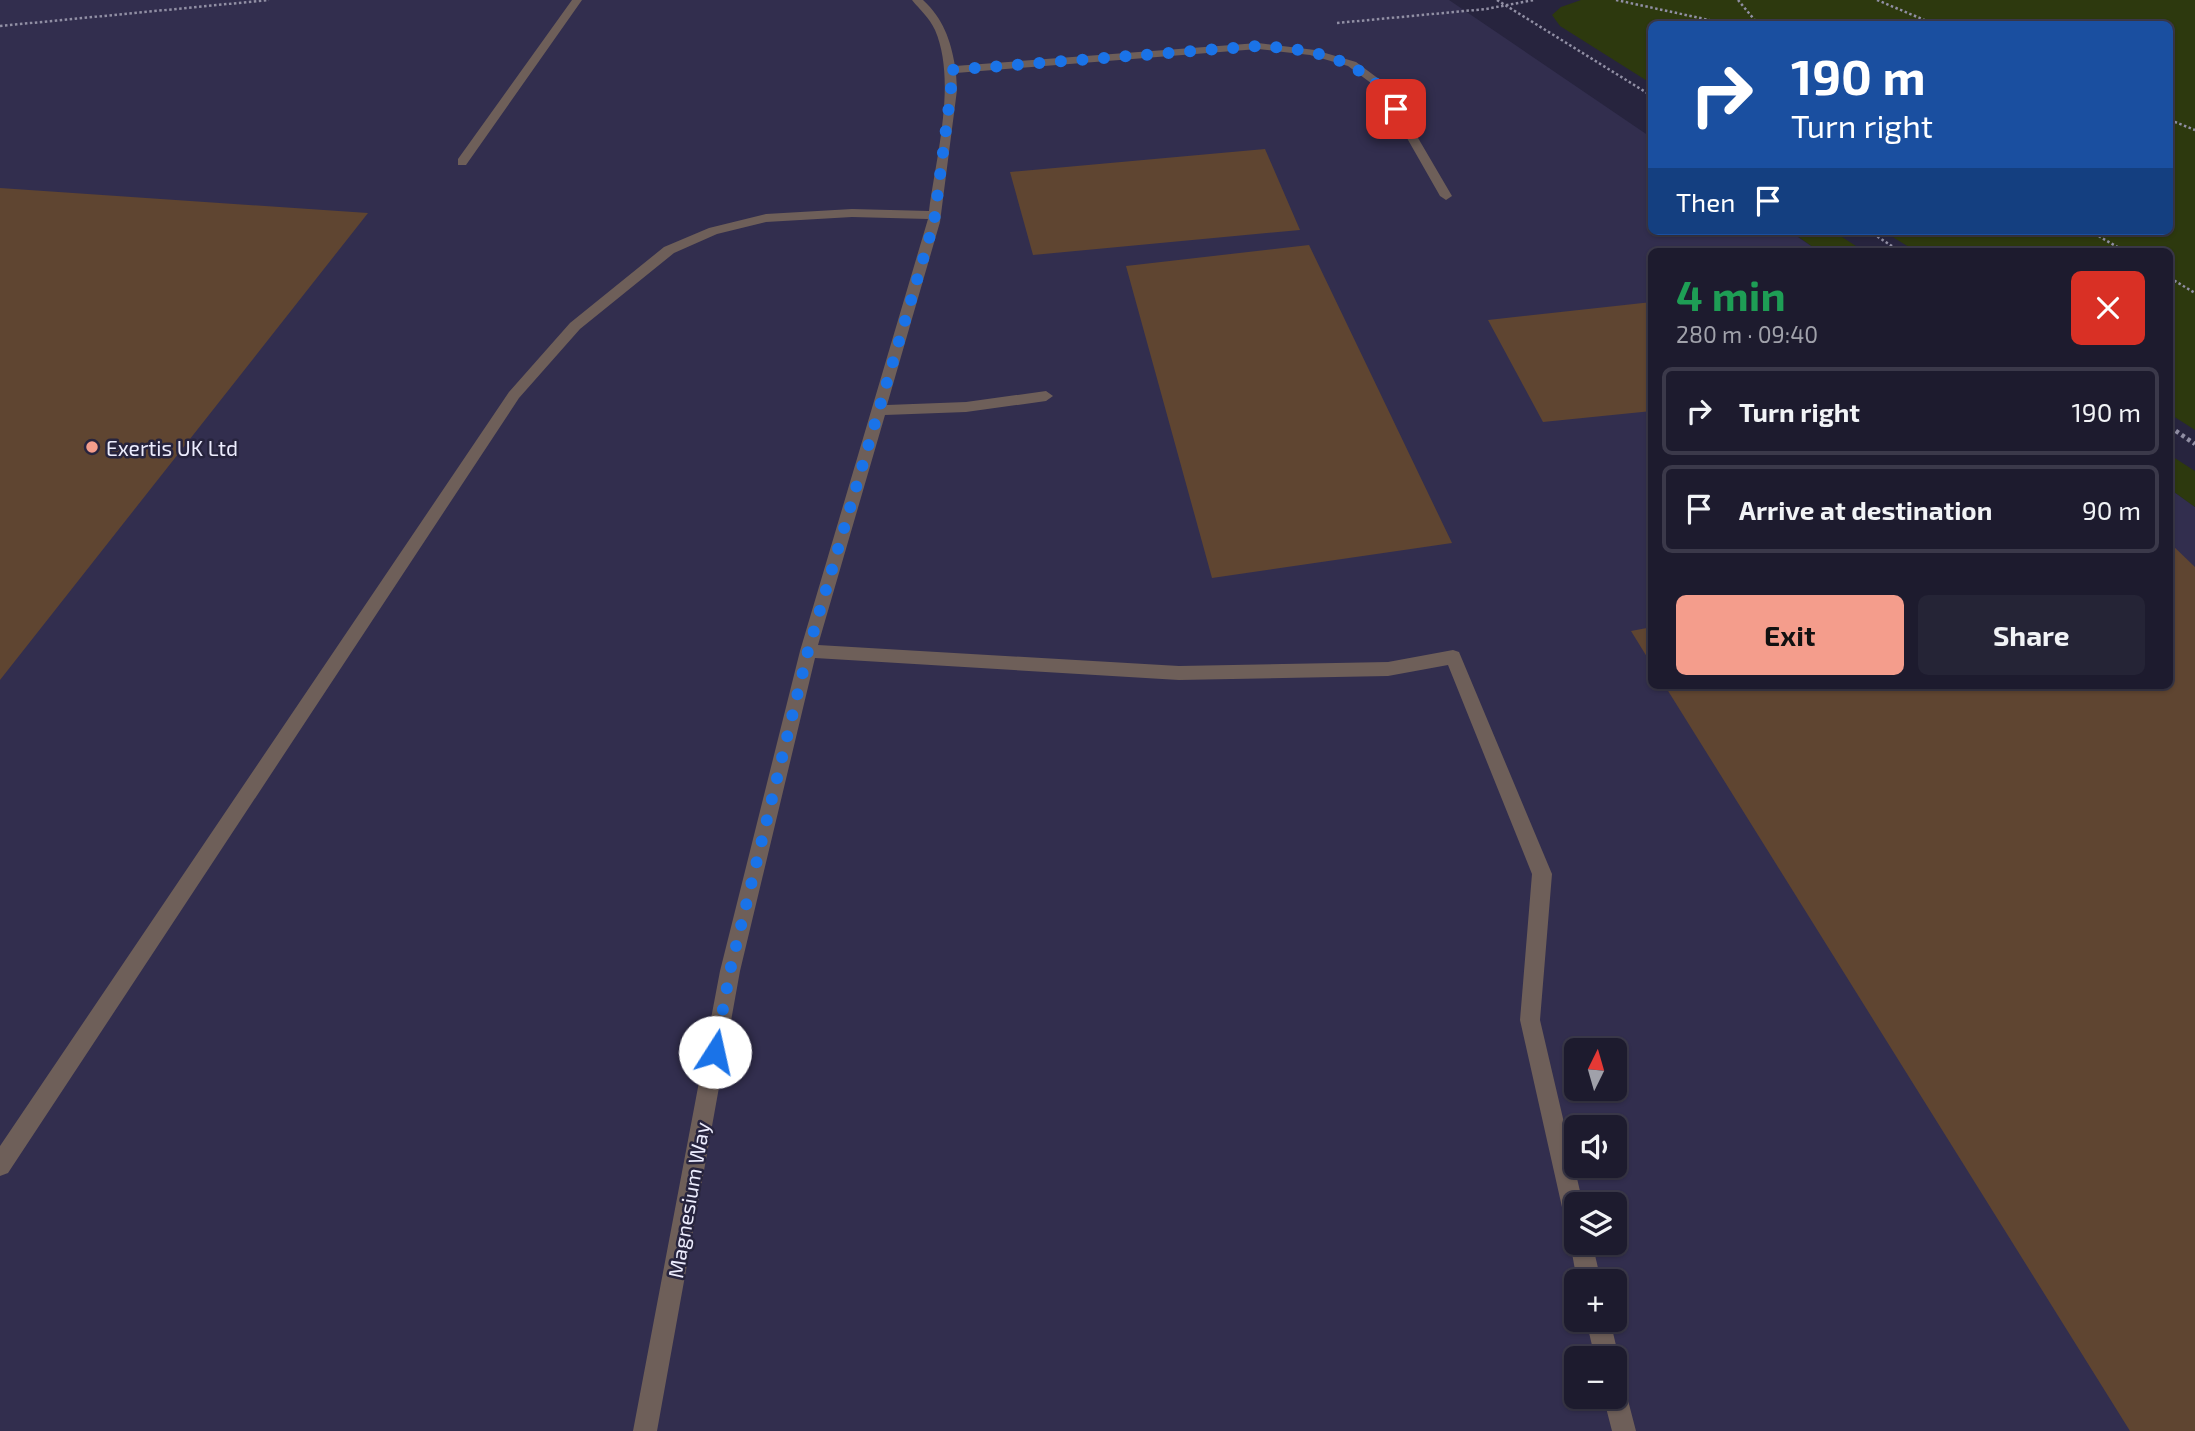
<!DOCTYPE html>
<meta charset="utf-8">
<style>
body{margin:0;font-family:"Exo 2",sans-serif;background:#252436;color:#f1f3f6;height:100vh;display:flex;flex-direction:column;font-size:26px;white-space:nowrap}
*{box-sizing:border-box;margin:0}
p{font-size:23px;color:#a0a1aa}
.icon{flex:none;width:38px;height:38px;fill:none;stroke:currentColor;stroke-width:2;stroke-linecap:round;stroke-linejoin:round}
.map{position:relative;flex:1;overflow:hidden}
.panel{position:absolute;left:1648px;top:248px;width:525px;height:441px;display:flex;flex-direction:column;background:#1d1b2e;border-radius:10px;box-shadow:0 2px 5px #0004,0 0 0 2px #3b394a}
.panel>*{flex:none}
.hud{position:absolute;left:1648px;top:21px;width:525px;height:214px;border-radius:10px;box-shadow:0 2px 5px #0004,0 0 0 2px #3b394a;background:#1a4fa0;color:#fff;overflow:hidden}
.needle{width:46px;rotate:5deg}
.tools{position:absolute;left:1564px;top:1038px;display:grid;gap:14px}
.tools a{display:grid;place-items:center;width:63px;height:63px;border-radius:10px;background:#1d1b2e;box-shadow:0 2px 5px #0004,0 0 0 2px #3b394a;font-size:35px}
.pin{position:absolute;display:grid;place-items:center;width:60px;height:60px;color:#fff;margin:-30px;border-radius:14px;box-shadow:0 4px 10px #0006}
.me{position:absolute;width:77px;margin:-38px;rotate:10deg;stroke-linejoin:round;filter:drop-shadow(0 0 5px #0008)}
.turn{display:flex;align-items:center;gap:24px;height:147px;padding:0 28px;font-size:32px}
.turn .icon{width:91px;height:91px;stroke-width:2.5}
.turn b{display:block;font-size:49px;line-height:60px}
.then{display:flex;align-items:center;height:66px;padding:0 28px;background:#0003;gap:14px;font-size:26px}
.round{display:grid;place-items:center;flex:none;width:74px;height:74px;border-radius:10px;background:#252436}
.headline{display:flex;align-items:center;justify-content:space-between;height:119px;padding:0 28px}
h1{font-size:42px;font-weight:700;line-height:52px;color:#1e9e55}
.action{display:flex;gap:14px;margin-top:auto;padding:14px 28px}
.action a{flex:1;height:80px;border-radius:10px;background:#f49d8c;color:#111;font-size:28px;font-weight:700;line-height:80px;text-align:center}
.action a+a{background:#252436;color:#f1f3f6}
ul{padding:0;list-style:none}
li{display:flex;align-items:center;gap:21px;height:88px;margin:0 14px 10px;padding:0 14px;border:4px solid #3b394a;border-radius:10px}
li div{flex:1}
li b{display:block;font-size:26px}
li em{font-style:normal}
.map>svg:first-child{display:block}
.built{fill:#322e4e;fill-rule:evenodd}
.green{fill:#2d390e}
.building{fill:#5f4531}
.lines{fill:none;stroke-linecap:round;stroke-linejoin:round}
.path-far1{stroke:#918fa4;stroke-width:2.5;stroke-dasharray:2.5 2.5;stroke-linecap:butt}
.path{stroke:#918fa4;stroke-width:4.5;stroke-dasharray:3.5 3.5;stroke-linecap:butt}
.minor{fill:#6e5f59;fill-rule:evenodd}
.route{stroke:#1a73e8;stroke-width:12;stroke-dasharray:0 21.6}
.poi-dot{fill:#f49d8c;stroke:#27243e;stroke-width:2.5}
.labels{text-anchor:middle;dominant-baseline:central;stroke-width:5;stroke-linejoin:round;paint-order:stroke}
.poi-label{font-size:21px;fill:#ececfd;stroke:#27243e;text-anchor:start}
.street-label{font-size:21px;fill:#ececfd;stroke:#27243e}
</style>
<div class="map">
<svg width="2195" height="1431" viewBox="0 0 2195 1431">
<rect width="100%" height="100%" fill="#27243e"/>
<!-- built -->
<path class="built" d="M0,0h1449l203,138v93h137l31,21h-168v434h518v-197l25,18v924h-2195zM1577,1050h38v38h-38zM1577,1127h38v39h-38zM1577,1204h38v38h-38zM1577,1281h38v39h-38zM1577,1358h38v38h-38z"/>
<!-- green -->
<path class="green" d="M1581,0h614v430l-25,-16v-162h-253l-34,-21h287v-207h-518v60l-92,-58 -8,-11 9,-8z
M1790,231h43l32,21h-45z
M2170,455l25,16v36l-25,-18z"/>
<!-- building -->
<path class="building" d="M1265,149l35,81 -267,25 -23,-83z
M0,188l368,25 -368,467z
M1309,245l143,298 -240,35 -86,-312z
M1652,302v109l-109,11 -55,-102z
M2170,543l25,24v864h-65l-465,-745h505z
M1652,627v38l-21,-34z"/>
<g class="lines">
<!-- path-far1 -->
<path class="path-far1" d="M1497,0l155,96
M1616,0l112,24
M1738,0l20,24
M1877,0l57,24
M1337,23l149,-14 48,-9
M0,26l269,-26
M2170,120l25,10
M1869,231l32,21
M2090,231l36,21
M2170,278l25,15"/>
<!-- path -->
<path class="path" d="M2170,427l25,17"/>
<!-- minor -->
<path class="minor" d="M572,0h10l-116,165h-8v-6z
M912,0h11c20,18 28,41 32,66l303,-23 57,7 41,12 31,23 65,111 -6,4 -6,-4 -61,-107 -31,-23 -38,-11 -52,-6 -302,24 1,17 -17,132 -53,183 79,-3 80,-11 7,5 -7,5 -80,11 -81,3 -67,230 361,21 209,-4 65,-12 6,2 93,222 -12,146 43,184h-6v38h15l9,39h-24l-7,-39 3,-7 -7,-10 -46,-205 12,-146 -84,-209 -60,11 -209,4 -364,-22 -75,313 -83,460h-24l87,-460 80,-320 128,-432 -76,-2 -86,5 -49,12 -43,19 -94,76 -61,69 -511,775 -8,3v-30l509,-754 61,-69 94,-76 45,-19 57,-14 86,-5 77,2c7,-54 28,-130 6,-181 -6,-13 -15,-20 -23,-30z
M1586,1320h24l9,38 -4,8v-8h-20z
M1615,1382l9,3 12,46h-24l-9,-35h12z"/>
</g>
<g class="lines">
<!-- route -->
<path class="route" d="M715,1052l15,-81 78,-320 126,-429 17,-132 -1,-20 308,-24c55,3 108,12 138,63"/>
</g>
<!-- markers -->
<circle class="poi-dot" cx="92" cy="447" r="7"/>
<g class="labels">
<!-- poi labels -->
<g class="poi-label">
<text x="106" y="447">Exertis UK Ltd</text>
</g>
<!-- street labels -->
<g class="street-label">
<text transform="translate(688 1200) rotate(-80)">Magnesium Way</text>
</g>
</g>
</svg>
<div class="tools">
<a><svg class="needle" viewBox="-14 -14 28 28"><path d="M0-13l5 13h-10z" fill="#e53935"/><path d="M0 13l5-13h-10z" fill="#a0a1aa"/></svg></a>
<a><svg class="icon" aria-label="sound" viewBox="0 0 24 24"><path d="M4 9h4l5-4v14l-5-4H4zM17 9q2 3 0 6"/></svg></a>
<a><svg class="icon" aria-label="layers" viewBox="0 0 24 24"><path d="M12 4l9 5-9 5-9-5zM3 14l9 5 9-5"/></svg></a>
<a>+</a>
<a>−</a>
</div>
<div class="pin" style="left:1396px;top:109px;background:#d93025"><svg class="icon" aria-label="arrive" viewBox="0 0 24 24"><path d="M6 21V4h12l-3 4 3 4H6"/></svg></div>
<svg class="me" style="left:715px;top:1052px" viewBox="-20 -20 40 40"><circle r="19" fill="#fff"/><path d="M0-13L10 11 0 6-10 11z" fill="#1a73e8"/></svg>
<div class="hud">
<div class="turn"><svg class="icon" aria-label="right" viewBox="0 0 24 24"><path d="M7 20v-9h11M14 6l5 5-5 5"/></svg><div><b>190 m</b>Turn right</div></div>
<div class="then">Then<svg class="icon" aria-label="arrive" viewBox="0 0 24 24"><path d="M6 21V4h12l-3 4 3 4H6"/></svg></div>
</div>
<section class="panel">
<div class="headline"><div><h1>4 min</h1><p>280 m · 09:40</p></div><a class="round" style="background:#d93025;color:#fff"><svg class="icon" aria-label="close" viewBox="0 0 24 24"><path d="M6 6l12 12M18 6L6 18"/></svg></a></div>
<ul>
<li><svg class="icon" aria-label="right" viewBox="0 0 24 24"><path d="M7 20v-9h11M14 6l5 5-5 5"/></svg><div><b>Turn right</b></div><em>190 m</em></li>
<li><svg class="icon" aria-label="arrive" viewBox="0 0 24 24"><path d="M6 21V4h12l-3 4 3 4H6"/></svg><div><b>Arrive at destination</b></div><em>90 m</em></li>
</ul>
<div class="action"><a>Exit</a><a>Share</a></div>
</section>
</div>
